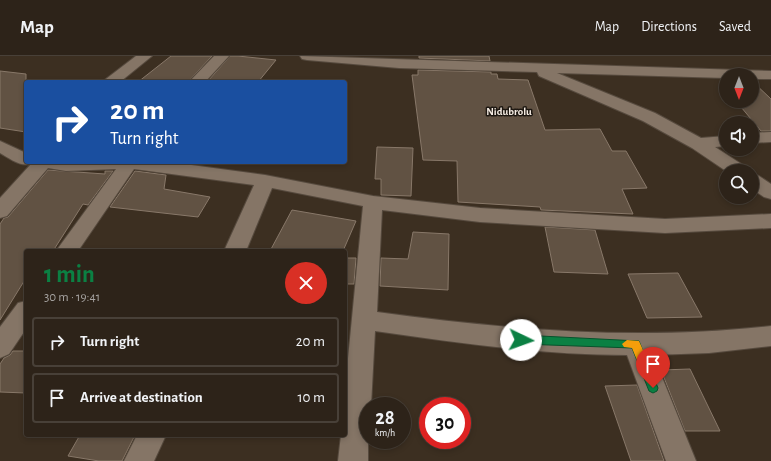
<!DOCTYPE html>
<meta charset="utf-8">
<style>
body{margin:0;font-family:"Alegreya Sans",sans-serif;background:#352b22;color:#f1f3f6;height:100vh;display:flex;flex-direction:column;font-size:15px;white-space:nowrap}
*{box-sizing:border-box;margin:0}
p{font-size:13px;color:#a7a4a2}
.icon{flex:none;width:22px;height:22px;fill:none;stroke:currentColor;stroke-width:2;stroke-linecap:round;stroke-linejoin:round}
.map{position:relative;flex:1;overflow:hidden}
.panel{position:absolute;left:24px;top:193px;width:323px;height:188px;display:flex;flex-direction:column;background:#2d2319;border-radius:4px;box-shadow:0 2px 6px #0003,0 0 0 1px #484038}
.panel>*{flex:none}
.top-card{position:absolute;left:24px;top:24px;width:323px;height:84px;border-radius:4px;box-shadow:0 2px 6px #0003,0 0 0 1px #484038;background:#1a4fa0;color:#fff;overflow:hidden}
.needle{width:26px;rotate:180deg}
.controls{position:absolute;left:719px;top:12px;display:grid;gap:8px}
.controls a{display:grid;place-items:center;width:40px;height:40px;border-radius:50%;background:#2d2319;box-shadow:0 2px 6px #0003,0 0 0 1px #484038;font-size:20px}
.speed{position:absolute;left:359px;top:341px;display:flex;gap:8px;font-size:20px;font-weight:700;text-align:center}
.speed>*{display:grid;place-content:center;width:52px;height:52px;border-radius:50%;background:#2d2319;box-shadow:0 2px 6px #0003,0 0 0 1px #484038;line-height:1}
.speed small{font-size:10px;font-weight:400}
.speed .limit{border:6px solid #d22;background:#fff;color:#111}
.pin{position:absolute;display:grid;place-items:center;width:34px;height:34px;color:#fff;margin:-41px -17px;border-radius:50% 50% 50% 0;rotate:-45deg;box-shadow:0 0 4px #0007}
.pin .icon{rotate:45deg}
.me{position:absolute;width:44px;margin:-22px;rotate:93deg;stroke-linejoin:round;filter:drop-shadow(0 0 3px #0008)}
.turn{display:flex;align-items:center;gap:14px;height:84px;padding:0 20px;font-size:18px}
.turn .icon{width:52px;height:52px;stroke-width:2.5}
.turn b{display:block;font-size:28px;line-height:34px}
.round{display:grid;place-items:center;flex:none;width:42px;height:42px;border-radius:21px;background:#352b22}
.headline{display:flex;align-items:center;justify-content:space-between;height:68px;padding:0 20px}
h1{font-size:24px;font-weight:700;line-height:30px;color:#0b8043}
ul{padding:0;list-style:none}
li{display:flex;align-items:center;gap:12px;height:50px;margin:0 8px 6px;padding:0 12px;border:2px solid #484038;border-radius:4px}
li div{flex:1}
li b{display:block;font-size:15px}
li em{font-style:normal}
header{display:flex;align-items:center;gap:24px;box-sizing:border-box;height:56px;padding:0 20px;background:#2d2319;border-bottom:1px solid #484038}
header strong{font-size:19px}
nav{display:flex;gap:22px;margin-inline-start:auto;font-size:14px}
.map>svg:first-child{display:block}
.building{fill:#615243;stroke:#887869}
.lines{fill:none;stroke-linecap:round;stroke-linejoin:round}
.minor-casing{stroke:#564a3e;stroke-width:2}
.minor{fill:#857566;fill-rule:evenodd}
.route{fill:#0b8043;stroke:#07532c}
.slow{fill:#f59e0b}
.labels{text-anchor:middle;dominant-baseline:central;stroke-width:3;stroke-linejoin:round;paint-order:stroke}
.far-quarter-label{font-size:11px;font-weight:bold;fill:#f6ede4;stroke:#1e1812}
</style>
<header>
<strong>Map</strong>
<nav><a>Map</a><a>Directions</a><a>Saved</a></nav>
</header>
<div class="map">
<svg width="771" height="405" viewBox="0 0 771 405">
<rect width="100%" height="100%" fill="#3c2f21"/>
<!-- building -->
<path class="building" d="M171,0h41l-24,26h-50z
M230,0h8l38,4 -18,22h-51z
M419,0h70l1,5 -71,-3z
M418,14l73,2v2h6l1,5 30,1 17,50 55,-1 12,22h14l21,37 -25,1 11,25 -92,-4 -1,-3 -82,-5 -1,-41 -34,-1 -11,-85h6z
M0,15l26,3v58l-26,-4z
M752,25l19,18v32h-10l-25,-30h16z
M377,91l36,1 -2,48 -30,-1v-16h-6z
M48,114l57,4v-3h8l-25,34 -5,-1 -30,47h-27v27l-26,42v-96l4,-6 4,-1z
M135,115l31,4 -2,14 46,8 -12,20 -88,-10z
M292,154l64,11 -13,30h-73z
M545,171l50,3 13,44 -54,-2z
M413,176l36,2 -1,56 -68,-4 1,-28 27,1z
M345,202h11l-2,26h-9z
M678,217l24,44 -55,1 -19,-44z
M13,295h13v42l-26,-1v-28l4,-6 6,-3z
M690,313l30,62h-35l-24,-61z
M637,329l27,76h-33l-26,-75z
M80,379h55l-13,26h-23l-31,-5z"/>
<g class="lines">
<!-- minor casing -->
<g class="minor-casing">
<path id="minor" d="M136,0h16l-32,26h-18z
M214,0h15l-24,26h-16z
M300,0l471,15v8h-19v-4h-26v3l-169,-5 98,40 46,25 25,-2v10l-11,1 31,20 2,4h-22l-34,-23 -49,-27 -104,-45 -2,-4 -138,-4 -92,-8 -5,-1z
M771,76v10l-19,1v-10z
M0,85l26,12v9h143l96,13 108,21 107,12 185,11 106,-5v14l-106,5 -185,-11 -98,-12 -5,102c134,18 259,29 394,14v20l-62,7 -56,2 43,106h-30l-39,-106c-84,0 -168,-12 -252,-24l-4,75h-3v55h-30l3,-26h4v-46l18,-183 -91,-18 -26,63h-22l30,-66 -120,-16 -56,82h-22l60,-82 -50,2 -18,-3 -41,48 -7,2v-20l31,-34c-11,3 -22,-6 -31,-11z
M752,118l7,2 12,8v15l-7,-2 -12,-8z
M26,245v28l-17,25 -9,4v-31l18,-24z
M137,379h29l-12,26h-30z"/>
</g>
<!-- minor -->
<use href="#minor" class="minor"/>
</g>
<!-- route -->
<path class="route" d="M521,279l118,6 19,47 -1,3 -4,2 -4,-2 -17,-43 -111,-4 -5,-4z"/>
<!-- slow -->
<path class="slow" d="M627,284l12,1 11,25 -2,4h-7l-9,-22 -8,-1 -2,-3z"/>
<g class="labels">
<!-- far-quarter labels -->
<g class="far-quarter-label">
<text x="509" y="55">Nidubrolu</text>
</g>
</g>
</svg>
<div class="controls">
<a><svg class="needle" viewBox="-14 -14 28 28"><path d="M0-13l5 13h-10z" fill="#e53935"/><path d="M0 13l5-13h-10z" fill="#a7a4a2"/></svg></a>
<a><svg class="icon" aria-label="sound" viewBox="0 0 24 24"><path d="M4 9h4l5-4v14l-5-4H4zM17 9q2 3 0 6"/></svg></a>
<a><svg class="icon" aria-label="search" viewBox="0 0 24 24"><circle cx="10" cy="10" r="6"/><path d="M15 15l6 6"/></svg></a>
</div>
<div class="speed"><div>28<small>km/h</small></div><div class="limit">30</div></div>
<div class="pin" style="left:653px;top:332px;background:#d93025"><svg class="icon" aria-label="arrive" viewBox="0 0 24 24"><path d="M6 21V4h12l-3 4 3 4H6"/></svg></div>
<svg class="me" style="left:521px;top:284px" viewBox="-20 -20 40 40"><circle r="19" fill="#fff"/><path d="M0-13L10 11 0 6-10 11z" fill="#0b8043"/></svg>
<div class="top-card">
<div class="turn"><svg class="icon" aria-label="right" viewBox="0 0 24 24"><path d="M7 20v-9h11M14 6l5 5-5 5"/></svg><div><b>20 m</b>Turn right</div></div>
</div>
<section class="panel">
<div class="headline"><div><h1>1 min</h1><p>30 m · 19:41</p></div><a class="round" style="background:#d93025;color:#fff"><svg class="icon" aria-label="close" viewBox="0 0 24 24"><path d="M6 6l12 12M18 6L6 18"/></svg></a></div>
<ul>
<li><svg class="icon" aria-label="right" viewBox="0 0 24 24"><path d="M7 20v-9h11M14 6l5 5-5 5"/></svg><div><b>Turn right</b></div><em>20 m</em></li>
<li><svg class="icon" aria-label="arrive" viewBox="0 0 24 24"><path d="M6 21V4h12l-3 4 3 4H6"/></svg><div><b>Arrive at destination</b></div><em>10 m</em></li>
</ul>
</section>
</div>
